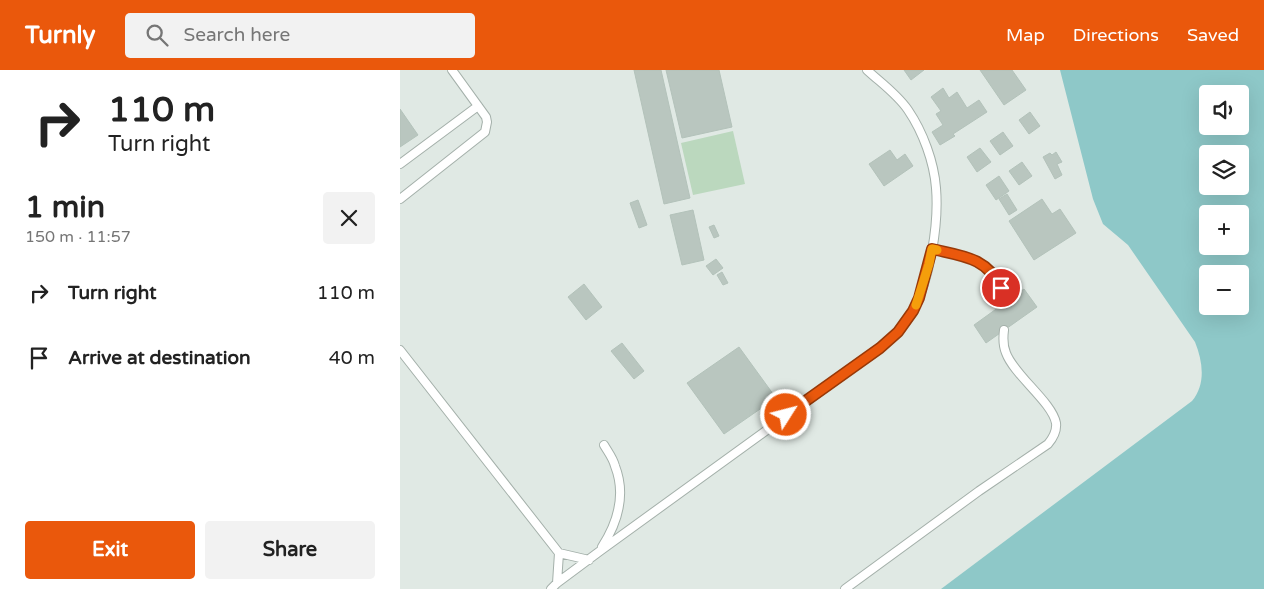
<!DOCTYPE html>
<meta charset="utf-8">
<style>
body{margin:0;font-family:"Varela Round",sans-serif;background:#f2f2f2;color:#222;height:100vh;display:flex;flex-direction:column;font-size:19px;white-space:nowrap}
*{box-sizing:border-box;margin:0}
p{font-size:16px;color:#767676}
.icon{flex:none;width:28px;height:28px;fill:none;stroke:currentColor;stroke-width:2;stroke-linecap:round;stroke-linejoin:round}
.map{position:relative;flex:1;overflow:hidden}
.drawer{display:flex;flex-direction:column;background:#fff;width:400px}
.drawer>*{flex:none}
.guide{background:#fff;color:#222;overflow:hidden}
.controls{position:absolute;left:799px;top:15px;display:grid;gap:10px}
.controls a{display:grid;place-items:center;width:50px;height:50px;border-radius:5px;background:#fff;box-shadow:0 5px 20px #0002;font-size:25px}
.pin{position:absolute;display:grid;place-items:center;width:42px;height:42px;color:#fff;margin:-21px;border:2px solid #fff;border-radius:50%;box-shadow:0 1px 5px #0007}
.me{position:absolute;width:55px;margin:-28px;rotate:54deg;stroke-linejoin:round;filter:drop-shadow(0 0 4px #0008)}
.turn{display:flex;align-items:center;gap:18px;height:105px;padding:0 25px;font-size:22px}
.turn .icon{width:65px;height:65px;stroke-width:2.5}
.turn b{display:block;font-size:35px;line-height:42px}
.round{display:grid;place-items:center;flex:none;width:52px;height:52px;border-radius:5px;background:#f2f2f2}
.head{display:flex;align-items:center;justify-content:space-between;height:85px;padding:0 25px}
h1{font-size:30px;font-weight:700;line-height:38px}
.action{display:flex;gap:10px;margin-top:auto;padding:10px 25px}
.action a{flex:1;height:58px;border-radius:5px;background:#ea580c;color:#fff;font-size:20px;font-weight:700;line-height:58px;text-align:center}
.action a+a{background:#f2f2f2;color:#222}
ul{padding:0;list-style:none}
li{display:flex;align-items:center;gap:15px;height:65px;padding:0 25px}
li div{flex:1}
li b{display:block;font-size:19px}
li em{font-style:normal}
header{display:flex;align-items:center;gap:30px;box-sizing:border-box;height:70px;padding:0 25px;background:#ea580c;color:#fff}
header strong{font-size:24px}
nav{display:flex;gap:28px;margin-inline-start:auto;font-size:18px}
.search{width:350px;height:45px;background:#f2f2f2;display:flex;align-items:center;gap:12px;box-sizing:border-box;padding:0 18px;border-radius:5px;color:#767676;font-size:19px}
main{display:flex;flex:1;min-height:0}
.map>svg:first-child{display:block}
.green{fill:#bbd8be}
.water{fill:#8ec8c8;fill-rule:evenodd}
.building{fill:#b9c6bf;stroke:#b3c2ba}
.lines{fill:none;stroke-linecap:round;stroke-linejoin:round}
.service-casing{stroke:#a4b0aa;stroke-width:10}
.service{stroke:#fff;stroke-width:8}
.route-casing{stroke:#983908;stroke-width:12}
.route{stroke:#ea580c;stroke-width:9}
.slow{stroke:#f59e0b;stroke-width:9}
</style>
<header>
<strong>Turnly</strong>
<div class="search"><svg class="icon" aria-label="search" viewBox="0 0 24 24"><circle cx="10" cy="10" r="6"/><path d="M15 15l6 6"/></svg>Search here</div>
<nav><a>Map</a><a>Directions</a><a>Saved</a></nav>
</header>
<main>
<section class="drawer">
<div class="guide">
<div class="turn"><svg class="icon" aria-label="right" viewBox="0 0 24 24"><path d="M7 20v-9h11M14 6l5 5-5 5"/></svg><div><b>110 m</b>Turn right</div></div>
</div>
<div class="head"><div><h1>1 min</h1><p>150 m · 11:57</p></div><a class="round"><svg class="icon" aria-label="close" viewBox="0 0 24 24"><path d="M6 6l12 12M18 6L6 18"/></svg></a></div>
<ul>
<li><svg class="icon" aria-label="right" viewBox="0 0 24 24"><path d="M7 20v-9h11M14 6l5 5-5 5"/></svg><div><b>Turn right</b></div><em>110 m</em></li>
<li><svg class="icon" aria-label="arrive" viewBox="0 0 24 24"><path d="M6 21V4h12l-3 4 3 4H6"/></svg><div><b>Arrive at destination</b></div><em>40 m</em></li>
</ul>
<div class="action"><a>Exit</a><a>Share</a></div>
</section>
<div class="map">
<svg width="864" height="519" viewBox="0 0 864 519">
<rect width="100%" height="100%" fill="#e0e9e4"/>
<!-- green -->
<path class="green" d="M333,61l12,53 -52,11 -12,-52z"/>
<!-- water -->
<path class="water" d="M660,0h204v519h-323l251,-188c14,-17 11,-39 3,-59l-67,-97 -25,-21 -10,-25zM808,24h32v32h-32zM808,84h32v32h-32zM808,144h32v32h-32zM808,204h32v32h-32z"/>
<!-- building -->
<path class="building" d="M234,0h27l29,128 -26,6z
M266,0h53l13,57 -50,11z
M504,0h20l-13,10z
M580,0h32l14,20 -22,15z
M543,18l6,10 8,-6 10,16 12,-8 8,12 -34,22 2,2 -15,9 -8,-13 11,-7 -7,-11 5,-3 -10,-14z
M0,39l18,26 -18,12z
M630,42l10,14 -11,8 -10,-14z
M603,62l10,14 -13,9 -10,-14z
M580,78l11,14 -14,10 -10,-15z
M490,80l7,10 8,-6 8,12 -29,20 -15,-22z
M656,82l6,10 -5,2 5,11 -7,4 -12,-22 7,-4 2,2z
M622,92l10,14 -13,9 -10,-14z
M599,106l10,15 -13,9 -10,-15z
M607,124l10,16 -8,5 -10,-16z
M642,129l10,15 8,-5 16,24 -42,27 -25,-39z
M238,130l9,25 -8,3 -9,-25z
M293,140l11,50 -22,5 -12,-50z
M314,155l5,11 -5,2 -5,-11z
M316,189l7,9 -10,7 -7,-9z
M322,202l6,11 -5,2 -6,-10z
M184,214l18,23 -16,13 -18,-23z
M624,219l13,18 -51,36 -12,-18z
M222,273l22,28 -10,8 -23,-28z
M339,277l37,51 -52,36 -37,-51z"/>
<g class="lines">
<!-- service casing -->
<g class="service-casing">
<path id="service" d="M0,94l78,-58
M0,129l85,-67 2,-10 -1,-5 -34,-47
M532,179c34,8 70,11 72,55
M0,280l159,203 30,7
M202,477c16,-25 24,-53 13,-81 -2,-8 -7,-14 -11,-21
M157,513l2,-30
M151,519l6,-6 43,-32 280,-203c13,-11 25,-22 33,-37 17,-32 26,-87 23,-123 -2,-26 -13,-56 -28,-78 -11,-16 -27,-27 -41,-40
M445,519l134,-98 69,-47c5,-6 9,-13 8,-21 -4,-21 -42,-48 -50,-70 -3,-7 -3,-15 -2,-23"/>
</g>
<!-- service -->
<use href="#service" class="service"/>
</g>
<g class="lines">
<!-- route casing -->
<g class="route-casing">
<path id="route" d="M386,345l94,-67 18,-16 15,-21 6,-13 13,-49c30,7 55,8 69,39"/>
</g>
<!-- route -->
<use href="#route" class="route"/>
<!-- slow -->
<path class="slow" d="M516,235l13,-41 3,-15 5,1"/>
</g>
</svg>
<div class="controls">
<a><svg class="icon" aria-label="sound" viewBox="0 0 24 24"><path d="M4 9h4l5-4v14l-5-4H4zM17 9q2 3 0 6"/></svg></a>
<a><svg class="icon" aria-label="layers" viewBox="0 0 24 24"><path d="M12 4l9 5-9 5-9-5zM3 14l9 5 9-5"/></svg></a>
<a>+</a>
<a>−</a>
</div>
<div class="pin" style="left:601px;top:218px;background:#d93025"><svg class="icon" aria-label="arrive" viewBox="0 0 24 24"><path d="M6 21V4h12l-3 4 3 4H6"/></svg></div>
<svg class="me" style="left:386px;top:345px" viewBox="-20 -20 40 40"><circle r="17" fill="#ea580c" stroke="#fff" stroke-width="3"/><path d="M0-11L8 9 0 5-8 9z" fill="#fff"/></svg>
</div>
</main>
